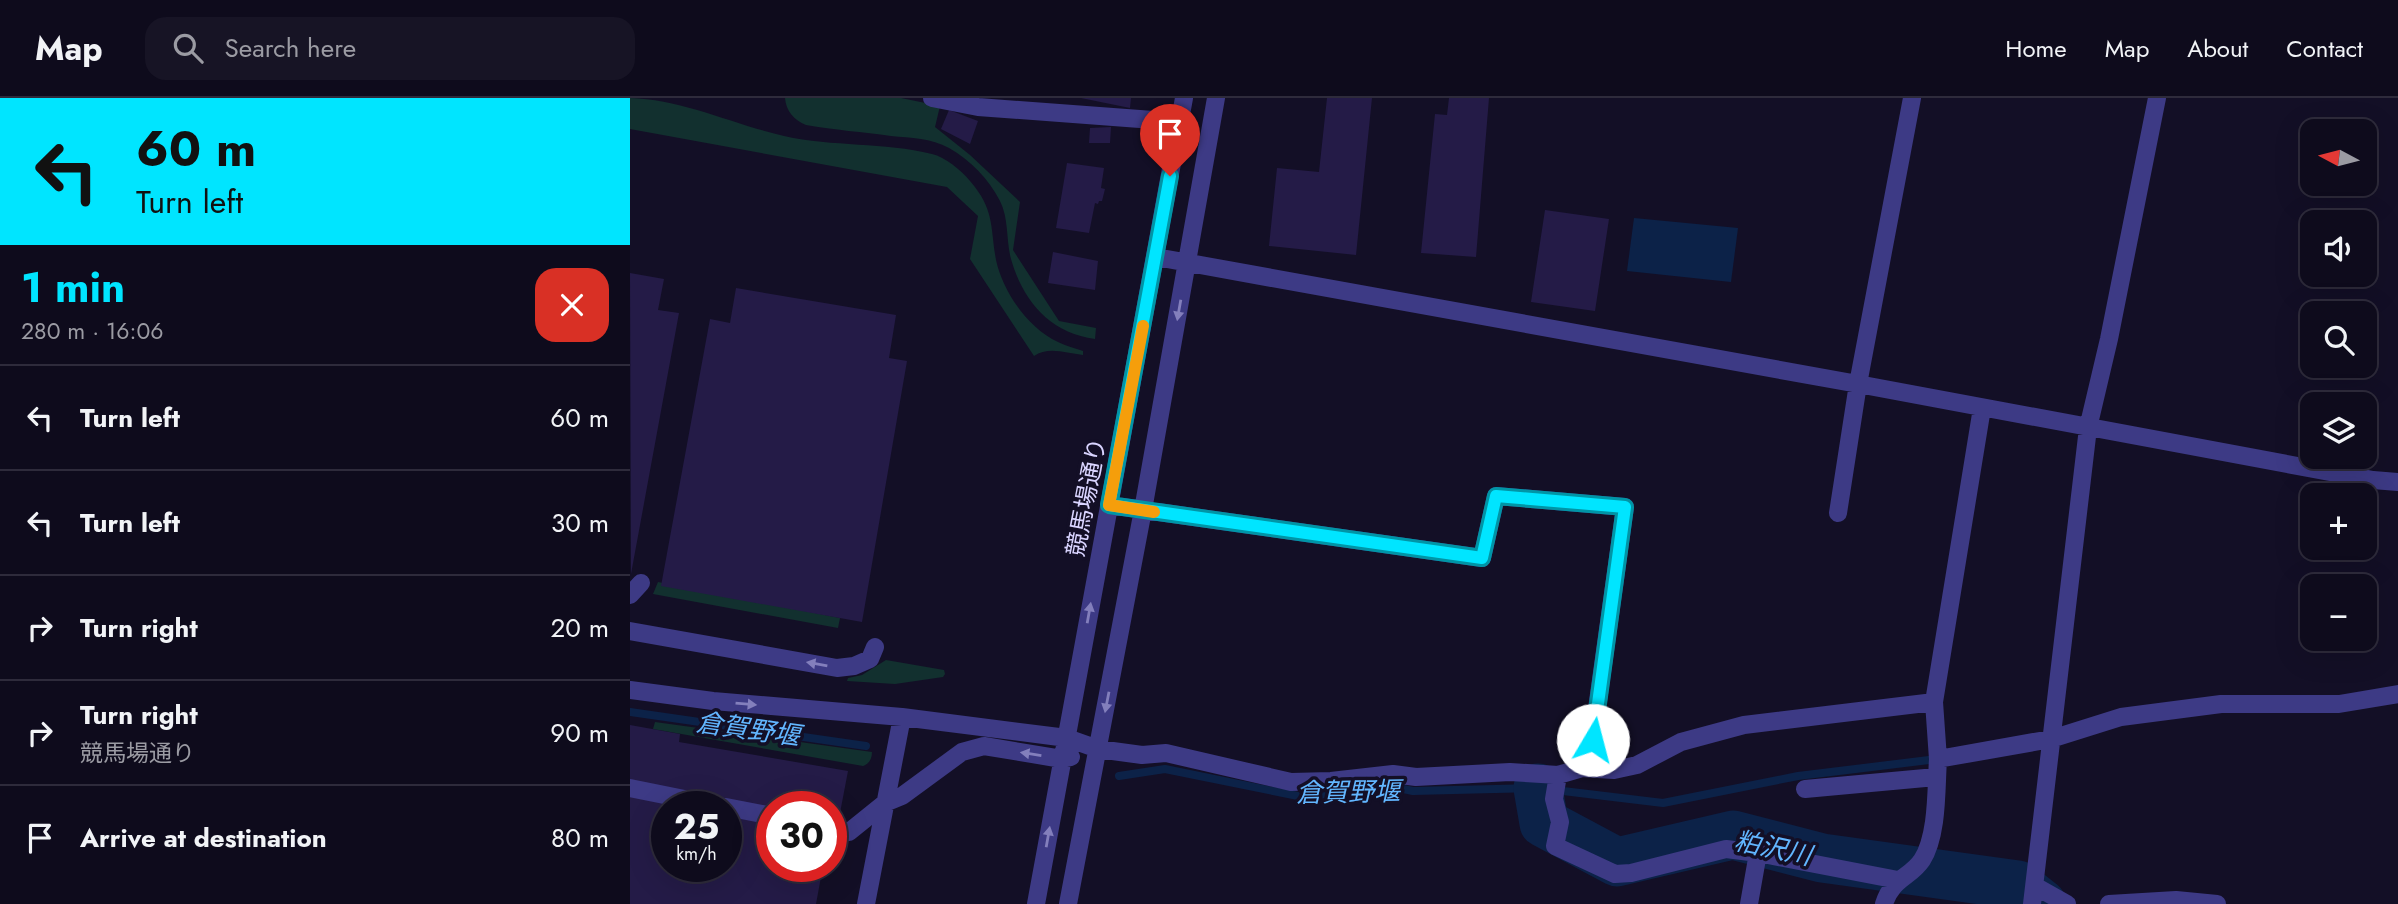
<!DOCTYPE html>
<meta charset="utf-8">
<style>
body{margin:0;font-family:Jost,"Noto Sans JP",sans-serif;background:#171425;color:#f1f3f6;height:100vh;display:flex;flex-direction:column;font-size:26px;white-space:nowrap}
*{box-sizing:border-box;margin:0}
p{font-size:23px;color:#9b9ba3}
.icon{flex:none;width:38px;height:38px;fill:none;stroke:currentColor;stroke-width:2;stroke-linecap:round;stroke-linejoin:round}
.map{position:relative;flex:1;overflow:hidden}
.drawer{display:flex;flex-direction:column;background:#0e0b1c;width:630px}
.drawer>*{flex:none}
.banner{background:#00e5ff;color:#111;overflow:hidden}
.needle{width:46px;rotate:277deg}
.fabs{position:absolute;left:1670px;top:21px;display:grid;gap:14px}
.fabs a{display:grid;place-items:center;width:77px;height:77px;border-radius:14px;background:#0e0b1c;box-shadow:0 7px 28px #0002,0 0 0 2px #2e2b3b;font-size:35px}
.speed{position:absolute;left:21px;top:693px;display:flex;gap:14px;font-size:35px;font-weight:700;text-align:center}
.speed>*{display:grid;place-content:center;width:91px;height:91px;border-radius:50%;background:#0e0b1c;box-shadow:0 7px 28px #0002,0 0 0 2px #2e2b3b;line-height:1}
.speed small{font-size:18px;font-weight:400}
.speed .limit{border:10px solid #d22;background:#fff;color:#111}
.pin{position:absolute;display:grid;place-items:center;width:60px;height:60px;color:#fff;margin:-72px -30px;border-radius:50% 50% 50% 0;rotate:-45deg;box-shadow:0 0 7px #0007}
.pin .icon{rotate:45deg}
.me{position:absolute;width:77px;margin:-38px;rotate:8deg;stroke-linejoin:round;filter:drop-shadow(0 0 5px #0008)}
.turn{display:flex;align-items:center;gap:24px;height:147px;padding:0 21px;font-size:32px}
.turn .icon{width:91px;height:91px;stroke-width:2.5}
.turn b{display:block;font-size:49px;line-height:60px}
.round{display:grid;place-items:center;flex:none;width:74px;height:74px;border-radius:21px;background:#171425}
.overview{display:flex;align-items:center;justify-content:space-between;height:119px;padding:0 21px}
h1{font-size:42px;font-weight:700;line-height:52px;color:#00e5ff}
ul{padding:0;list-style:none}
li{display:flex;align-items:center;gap:21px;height:105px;padding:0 21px;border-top:2px solid #2e2b3b}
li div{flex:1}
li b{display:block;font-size:26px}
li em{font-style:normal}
header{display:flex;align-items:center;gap:42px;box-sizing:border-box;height:98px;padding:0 35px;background:#0e0b1c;border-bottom:2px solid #2e2b3b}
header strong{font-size:33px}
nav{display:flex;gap:38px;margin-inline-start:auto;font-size:24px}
.search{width:490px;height:63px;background:#171425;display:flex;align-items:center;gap:18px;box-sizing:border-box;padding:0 24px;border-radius:21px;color:#9b9ba3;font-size:26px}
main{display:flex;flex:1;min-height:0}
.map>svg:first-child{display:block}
.green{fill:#12302f}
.water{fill:#0c2248}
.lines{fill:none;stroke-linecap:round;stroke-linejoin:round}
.stream{stroke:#0c2248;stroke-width:8}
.river{stroke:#0c2248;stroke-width:49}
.building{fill:#241b47;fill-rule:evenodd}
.minor{stroke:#3d3a85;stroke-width:18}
.oneway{fill:#837fbc}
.route-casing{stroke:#0095a6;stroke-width:18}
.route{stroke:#00e5ff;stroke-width:12}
.slow{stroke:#f59e0b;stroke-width:12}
.labels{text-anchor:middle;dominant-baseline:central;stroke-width:7;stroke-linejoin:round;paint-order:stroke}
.street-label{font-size:24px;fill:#d9d4ff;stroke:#130f26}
.water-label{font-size:26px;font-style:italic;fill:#62b6ff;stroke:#130f26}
</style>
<header>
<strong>Map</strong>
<div class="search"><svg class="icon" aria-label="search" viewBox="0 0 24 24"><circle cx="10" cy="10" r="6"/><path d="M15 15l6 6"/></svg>Search here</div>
<nav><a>Home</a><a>Map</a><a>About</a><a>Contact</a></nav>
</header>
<main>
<section class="drawer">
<div class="banner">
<div class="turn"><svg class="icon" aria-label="left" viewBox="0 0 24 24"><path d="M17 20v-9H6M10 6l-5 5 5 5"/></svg><div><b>60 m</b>Turn left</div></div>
</div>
<div class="overview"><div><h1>1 min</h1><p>280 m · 16:06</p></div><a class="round" style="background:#d93025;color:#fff"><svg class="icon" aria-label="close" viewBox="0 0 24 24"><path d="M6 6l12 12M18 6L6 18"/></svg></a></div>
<ul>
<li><svg class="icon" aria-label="left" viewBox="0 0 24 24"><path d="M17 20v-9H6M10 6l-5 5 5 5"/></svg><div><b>Turn left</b></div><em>60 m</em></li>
<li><svg class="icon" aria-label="left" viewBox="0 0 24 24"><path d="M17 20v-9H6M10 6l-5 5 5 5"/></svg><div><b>Turn left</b></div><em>30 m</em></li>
<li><svg class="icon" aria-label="right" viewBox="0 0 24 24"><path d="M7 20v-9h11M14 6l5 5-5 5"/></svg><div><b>Turn right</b></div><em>20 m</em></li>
<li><svg class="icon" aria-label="right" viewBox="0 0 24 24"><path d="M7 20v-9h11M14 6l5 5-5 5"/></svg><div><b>Turn right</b><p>競馬場通り</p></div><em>90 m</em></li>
<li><svg class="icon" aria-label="arrive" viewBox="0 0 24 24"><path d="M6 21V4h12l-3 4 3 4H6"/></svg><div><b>Arrive at destination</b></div><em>80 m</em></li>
</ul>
</section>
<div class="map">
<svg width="1768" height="806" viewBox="0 0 1768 806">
<rect width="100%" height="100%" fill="#130f26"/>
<!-- green -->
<path class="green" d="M0,0c51,1 105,27 154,38 49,11 100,6 148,18 13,3 29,16 38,27 25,29 20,45 26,79 7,32 32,68 62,82 8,4 17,6 25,9v4c-17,-2 -35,-9 -49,1l-64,-97 8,-43 -31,-29 -317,-58z
M155,0h116l39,8 -5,21 35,28 50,47 -7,48 46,71 37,7 -1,11c-45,-6 -72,-38 -84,-80 -5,-18 -2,-40 -11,-58 -11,-22 -30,-41 -51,-53 -18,-10 -38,-10 -58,-12 -28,-4 -57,-6 -85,-11 -12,-5 -20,-14 -21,-27z
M28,484l182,36 -2,10 -185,-34z
M256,562l58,10 1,4 -2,3 -48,7 -48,-3 1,-3 14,-3z
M25,624l217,30c0,7 -3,12 -9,14l-210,-37z"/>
<!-- water -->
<path class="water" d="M1004,120l104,10 -7,54 -104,-11z"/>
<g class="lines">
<!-- stream -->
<path class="stream" d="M0,614l236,34
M489,678l46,-7 138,28 86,-11 24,5 125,-3 125,15 135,-27 131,-16"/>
<!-- river -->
<path class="river" d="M908,690l6,35 73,39 116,-27 89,23 196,27 24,19"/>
</g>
<!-- building -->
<path class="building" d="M451,0h50l-1,10z
M697,0h45l-16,157 -87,-9 8,-78 42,4z
M819,0h40l-13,159 -55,-4 14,-139 12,1z
M319,12l29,11 -8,23 -29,-15z
M481,29l-1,16h-21l1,-15z
M437,65l37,5 -3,20 4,1 -3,12h-3l-1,3 -3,-1 -6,30 -33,-5z
M915,112l64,9 -14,92 -64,-9z
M423,154l45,9 -3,29 -47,-7z
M0,175l34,6 -6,31 21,3 -48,261z
M106,190l160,27 -7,43 18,3 -45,261 -201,-36 49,-267 20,4z
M0,627l50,9 -1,8 169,29 -8,42 -9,-1v-5h-59v59h51l-7,38h-186zM37,709h59v59h-59z"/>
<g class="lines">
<!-- minor -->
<path class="minor" d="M302,0l46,9 202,15
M526,159l702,127 515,96 25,2
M1208,415l20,-129 54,-286
M0,497l11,-12
M0,533l207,37 17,-2 16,-7 5,-12
M0,592l83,11 189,16 165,21 31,11 44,6 24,-2 125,29 40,-1 62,-7 23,3 94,-5 48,3 31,-9 36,-259 -129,-11 -14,62 -373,-53
M1308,661l-4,-57 48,-294
M951,670l33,2 23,-5 44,-23 63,-17 190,-23
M928,677l-4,24 6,23 -5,24 60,28 16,-1 95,-24 32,4 140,27
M0,690l94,19
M1175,691l131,-12
M96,709l46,9
M201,730l18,4 36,-29 17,-7 60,-44 22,-6 78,13 9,-2
M1405,788l32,18
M236,806l36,-187
M406,806l148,-806
M438,806l75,-394 73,-412
M1119,806l9,-51
M1254,806c8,-26 26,-26 38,-44 16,-25 14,-72 16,-101l113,-20 70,-22 100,-13h118l59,-10
M1402,806l56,-476 21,-89 48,-241
M1479,806l67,-4 41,4"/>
</g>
<!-- one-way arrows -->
<defs><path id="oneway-solid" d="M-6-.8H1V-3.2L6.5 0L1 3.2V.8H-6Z" transform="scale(1.75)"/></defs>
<g class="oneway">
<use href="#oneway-solid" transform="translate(549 212) rotate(100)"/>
<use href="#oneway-solid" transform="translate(459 515) rotate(-80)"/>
<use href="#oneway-solid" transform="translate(187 566) rotate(-170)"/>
<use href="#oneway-solid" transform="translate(477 604) rotate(101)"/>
<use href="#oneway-solid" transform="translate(116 606) rotate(5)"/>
<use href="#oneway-solid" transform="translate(401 656) rotate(-171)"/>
<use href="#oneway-solid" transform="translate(418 739) rotate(-80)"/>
</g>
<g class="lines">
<!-- route casing -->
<g class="route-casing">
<path id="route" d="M540,78l-61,329 373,53 14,-62 129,11 -32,233"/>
</g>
<!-- route -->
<use href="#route" class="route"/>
<!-- slow -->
<path class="slow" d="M513,228l-34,179 45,7"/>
</g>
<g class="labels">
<!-- street labels -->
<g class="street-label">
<text transform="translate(456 399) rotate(-79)">競馬場通り</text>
</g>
<!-- water labels -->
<g class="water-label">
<text transform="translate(118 631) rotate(8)">倉賀野堰</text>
<text transform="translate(718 694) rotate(-1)">倉賀野堰</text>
<text transform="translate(1143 750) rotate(12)">粕沢川</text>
</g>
</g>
</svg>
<div class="fabs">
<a><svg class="needle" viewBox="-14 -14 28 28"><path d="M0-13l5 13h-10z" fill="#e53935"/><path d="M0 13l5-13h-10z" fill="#9b9ba3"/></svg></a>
<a><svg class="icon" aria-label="sound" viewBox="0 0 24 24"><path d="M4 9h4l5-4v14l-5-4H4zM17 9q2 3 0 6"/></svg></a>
<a><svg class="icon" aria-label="search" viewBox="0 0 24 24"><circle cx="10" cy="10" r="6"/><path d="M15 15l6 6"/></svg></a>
<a><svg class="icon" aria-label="layers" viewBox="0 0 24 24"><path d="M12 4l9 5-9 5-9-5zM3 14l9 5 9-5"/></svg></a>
<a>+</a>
<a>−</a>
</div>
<div class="speed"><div>25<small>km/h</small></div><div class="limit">30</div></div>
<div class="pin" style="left:540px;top:78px;background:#d93025"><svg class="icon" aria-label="arrive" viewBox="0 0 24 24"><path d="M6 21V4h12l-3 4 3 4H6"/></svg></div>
<svg class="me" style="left:963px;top:642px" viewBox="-20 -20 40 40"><circle r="19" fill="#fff"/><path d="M0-13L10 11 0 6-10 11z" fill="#00e5ff"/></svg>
</div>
</main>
